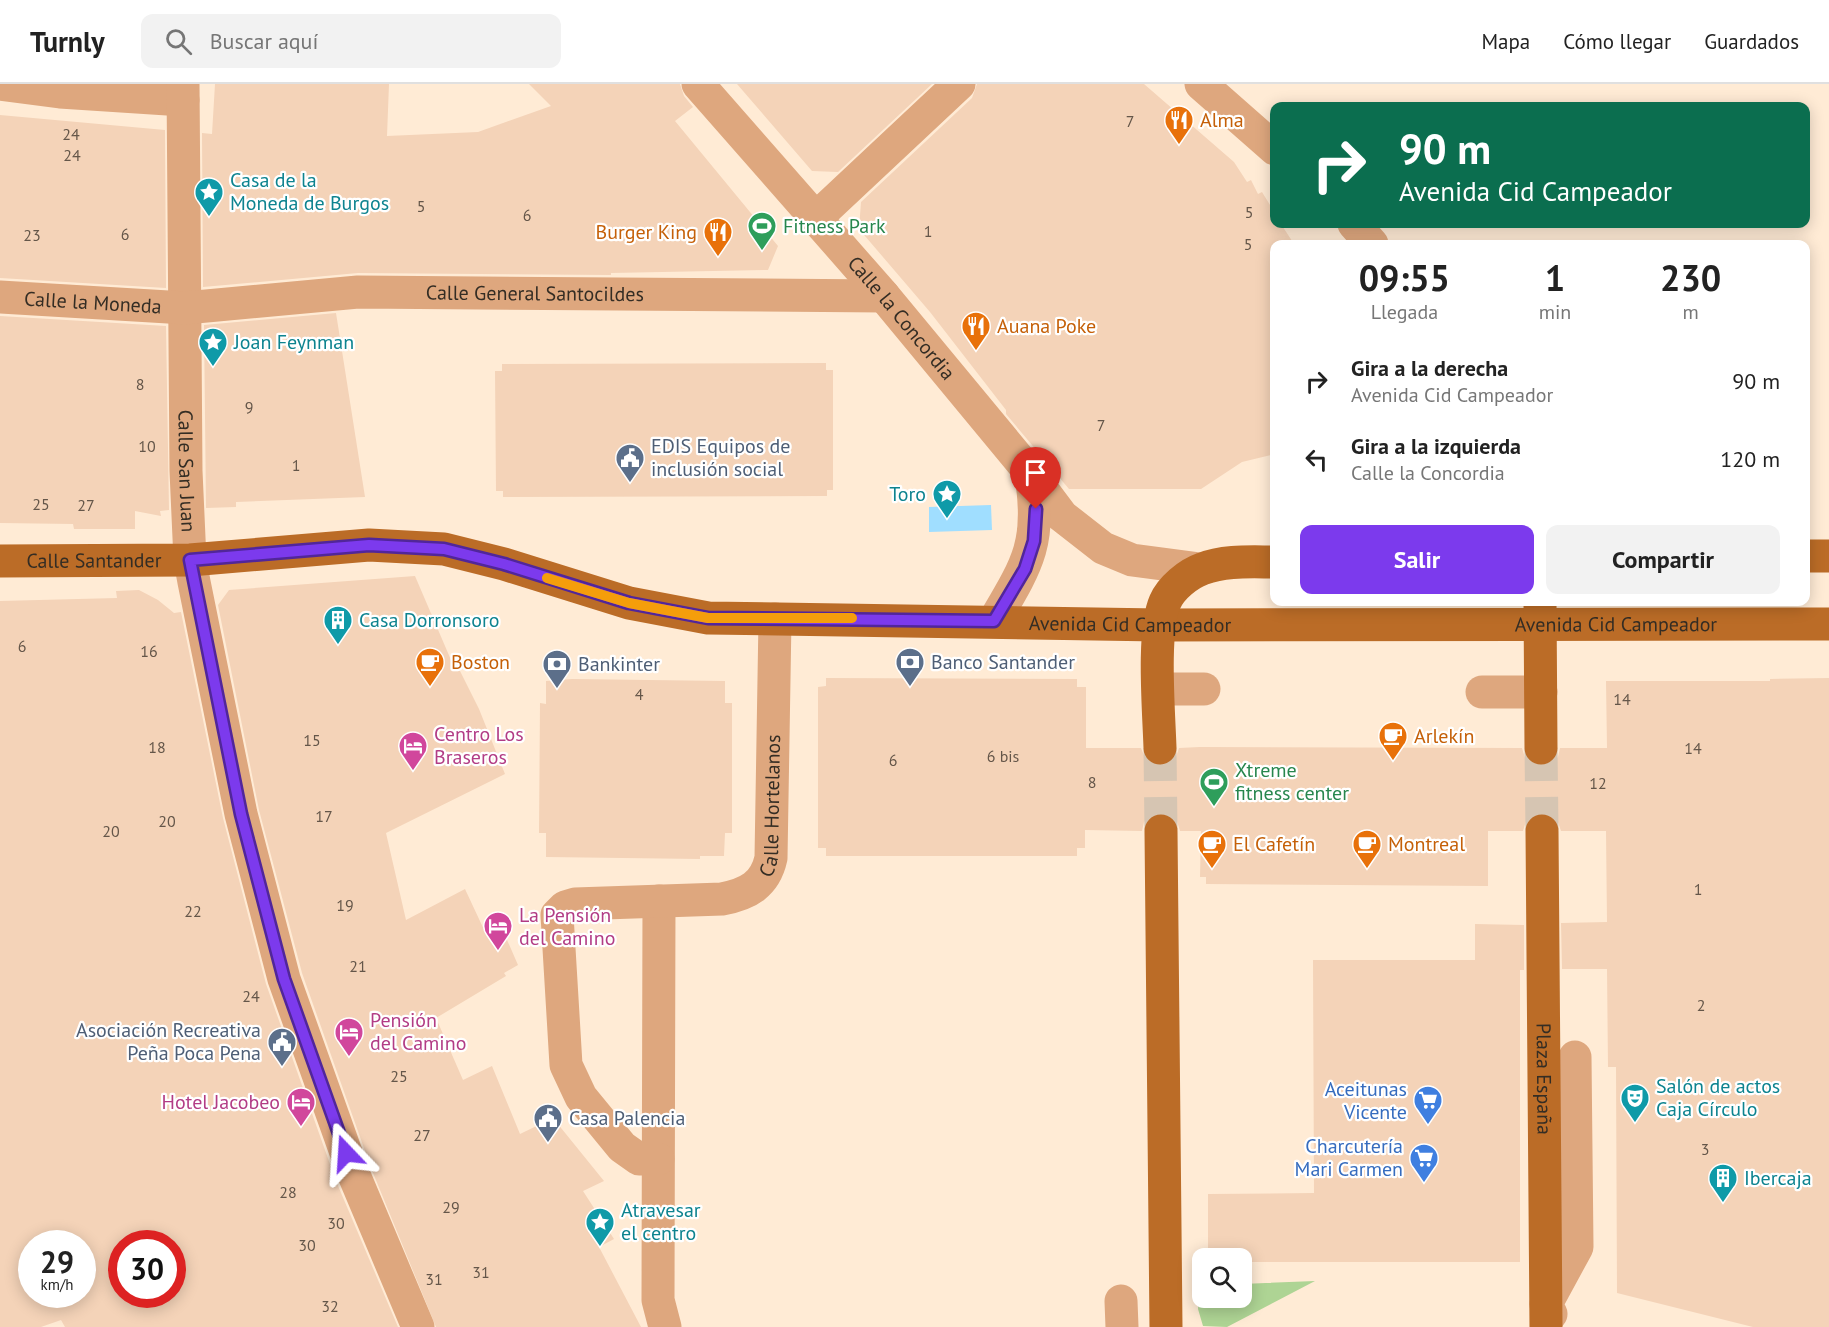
<!DOCTYPE html>
<html lang="es">
<meta charset="utf-8">
<style>
body{margin:0;font-family:"PT Sans",sans-serif;background:#f2f2f2;color:#222;height:100vh;display:flex;flex-direction:column;font-size:22px;white-space:nowrap}
*{box-sizing:border-box;margin:0}
p{font-size:20px;color:#767676}
.icon{flex:none;width:33px;height:33px;fill:none;stroke:currentColor;stroke-width:2;stroke-linecap:round;stroke-linejoin:round}
.map{position:relative;flex:1;overflow:hidden}
.sheet{position:absolute;left:1270px;top:156px;width:540px;height:366px;display:flex;flex-direction:column;background:#fff;border-radius:12px;box-shadow:0 3px 15px #0003}
.sheet>*{flex:none}
.top-card{position:absolute;left:1270px;top:18px;width:540px;height:126px;border-radius:12px;box-shadow:0 3px 15px #0003;background:#0b6e4f;color:#fff;overflow:hidden}
.tools{position:absolute;left:1192px;top:1164px;display:grid;gap:12px}
.tools a{display:grid;place-items:center;width:60px;height:60px;border-radius:12px;background:#fff;box-shadow:0 3px 15px #0003;font-size:30px}
.speed{position:absolute;left:18px;top:1146px;display:flex;gap:12px;font-size:30px;font-weight:700;text-align:center}
.speed>*{display:grid;place-content:center;width:78px;height:78px;border-radius:50%;background:#fff;box-shadow:0 3px 15px #0003;line-height:1}
.speed small{font-size:15px;font-weight:400}
.speed .limit{border:9px solid #d22;background:#fff;color:#111}
.pin{position:absolute;display:grid;place-items:center;width:51px;height:51px;color:#fff;margin:-62px -26px;border-radius:50% 50% 50% 0;rotate:-45deg;box-shadow:0 0 6px #0007}
.pin .icon{rotate:45deg}
.me{position:absolute;width:66px;margin:-33px;rotate:340deg;stroke-linejoin:round;filter:drop-shadow(0 0 4px #0008)}
.turn{display:flex;align-items:center;gap:21px;height:126px;padding:0 30px;font-size:27px}
.turn .icon{width:78px;height:78px;stroke-width:2.5}
.turn b{display:block;font-size:42px;line-height:51px}
.eta{display:flex;justify-content:space-evenly;align-items:center;height:102px;text-align:center}
.eta b{font-size:36px;font-weight:700;line-height:42px}
.action{display:flex;gap:12px;margin-top:auto;padding:12px 30px}
.action a{flex:1;height:69px;border-radius:12px;background:#7c3aed;color:#fff;font-size:24px;font-weight:700;line-height:69px;text-align:center}
.action a+a{background:#f2f2f2;color:#222}
ul{padding:0;list-style:none}
li{display:flex;align-items:center;gap:18px;height:78px;padding:0 30px}
li div{flex:1}
li b{display:block;font-size:22px}
li em{font-style:normal}
header{display:flex;align-items:center;gap:36px;box-sizing:border-box;height:84px;padding:0 30px;background:#fff;border-bottom:2px solid #e0e0e0}
header strong{font-size:28px}
nav{display:flex;gap:33px;margin-inline-start:auto;font-size:21px}
.search{width:420px;height:54px;background:#f2f2f2;display:flex;align-items:center;gap:15px;box-sizing:border-box;padding:0 21px;border-radius:12px;color:#767676;font-size:22px}
.map>svg:first-child{display:block}
.green{fill:#aed494}
.water{fill:#a0deff}
.building{fill:#f4d3b8;fill-rule:evenodd}
.lines{fill:none;stroke-linecap:round;stroke-linejoin:round}
.major-tunnel{stroke:#d6c5b2;stroke-width:33;stroke-dasharray:33 16;stroke-linecap:butt}
.minor{stroke:#dea77e;stroke-width:33}
.major{stroke:#bb6c27;stroke-width:33}
.route-casing{stroke:#51269a;stroke-width:15}
.route{stroke:#7c3aed;stroke-width:10}
.slow{stroke:#f59e0b;stroke-width:10}
.labels{text-anchor:middle;dominant-baseline:central;stroke-width:4.5;stroke-linejoin:round;paint-order:stroke}
.number-label{font-size:16px;fill:#645649}
.food-label{font-size:20px;fill:#c56008;stroke:#fff;text-anchor:start}
.culture-label{font-size:20px;fill:#0d838f;stroke:#fff;text-anchor:start}
.leisure-label{font-size:20px;fill:#27864d;stroke:#fff;text-anchor:start}
.street-label{font-size:20px;fill:#342d24;stroke:#fff}
.service-label{font-size:20px;fill:#4e5e75;stroke:#fff;text-anchor:start}
.hotel-label{font-size:20px;fill:#b23c85;stroke:#fff;text-anchor:start}
.shop-label{font-size:20px;fill:#366cbe;stroke:#fff;text-anchor:end}
</style>
<header>
<strong>Turnly</strong>
<div class="search"><svg class="icon" aria-label="search" viewBox="0 0 24 24"><circle cx="10" cy="10" r="6"/><path d="M15 15l6 6"/></svg>Buscar aquí</div>
<nav><a>Mapa</a><a>Cómo llegar</a><a>Guardados</a></nav>
</header>
<div class="map">
<svg width="1829" height="1243" viewBox="0 0 1829 1243">
<rect width="100%" height="100%" fill="#ffebd5"/>
<!-- green -->
<path class="green" d="M1315,1197l-88,46 -24,-1 -5,-17 2,-23h3v12h39v-14z"/>
<!-- water -->
<path class="water" d="M991,421l1,25 -63,2v-25z"/>
<!-- building -->
<path class="building" d="M215,0h174l-2,52 91,-4 73,-26 -22,-22h151l4,12 9,11 -18,14 103,125 -10,24 -157,3v2l-253,-2 -155,14 -1,-154 10,1z
M737,0h195l-94,88 -26,-1z
M977,0h167l90,78 13,20 4,-2 7,14 4,-2 13,21v11h6l13,20h-19v210l-33,8 -41,27h-132l-63,-75v-4l-76,-98 -71,-83 2,-27 111,-104z
M0,31l165,15 1,158 -166,-10z
M336,229l29,184 -129,5v5l-30,1 -2,-183z
M0,232l166,10 3,184 -9,1 1,5 -26,-5v18h-61l-1,-5 -73,-1z
M826,279v7h7v120h-6v6l-324,1v-6h-7l-1,-120h7v-7z
M415,492l36,84 3,-1 25,50 26,65 -119,59 20,87 59,-31 21,45 15,-8 17,39 -14,8 2,3 -70,42 27,62 29,-14 28,68 33,-16 51,63 -21,10 31,48 -15,8 42,80h-205l-65,-159 -69,-195 -43,-163 -41,-205 11,-15z
M139,506l19,10 16,13 7,-1 42,206 43,166 70,197 62,146h-333l-4,-7 -20,7h-41v-726l117,-3 -1,-7zM32,1160h50v50h-50zM122,1160h50v50h-50z
M826,594l251,1v8h9v61h55l4,10 6,6 9,3 10,-4 6,-6 3,-9 21,-1 322,1 3,10 6,6 10,3 10,-3 7,-7 2,-9h47l-1,-67h164v-2l59,-1v649h-76l-136,-34 -1,-226h-8l-1,-98h-45l-1,-46 46,-1 -1,-91h-45l-3,-9 -6,-7 -11,-3 -8,3 -7,6 -3,10h-35v55l-282,-2v-7h-6l1,-46h-21l-3,-10 -7,-7 -9,-2 -10,3 -7,7 -2,9 -57,-1v18h-8v8h-251v-8h-8v-161l8,-1z
M572,595l153,2v22h7v130h-7l-1,23h-24v3l-154,-2v-24h-7l1,-130 6,1v-23z
M1475,840l49,1v45h-4v292h-278v-4h-34v-64l106,-1 -1,-233h162z"/>
<g class="lines">
<!-- major-tunnel -->
<path class="major-tunnel" d="M1160,664l1,83
M1541,664l1,83"/>
<!-- minor -->
<g class="minor">
<path d="M0,0l60,8 123,8"/>
<path id="s1" d="M183,0l3,387 4,89 4,22 47,232 43,165 70,196 64,152"/>
<path id="s2" d="M698,0l186,212 139,168 39,52 41,32 29,12 68,9"/>
<path d="M1201,0l74,65"/>
<path d="M816,134l143,-134"/>
<path d="M1354,140l18,20"/>
<path id="s3" d="M0,213l185,11 173,-16 526,4"/>
<path d="M994,537c33,-56 48,-78 37,-145"/>
<path d="M1159,605h45"/>
<path d="M1482,608h59"/>
<path d="M659,817l-1,399 7,27"/>
<path id="s4" d="M658,1075h-19l-17,-12 -41,-50 -15,-32 -9,-150 8,-8 10,-3 147,-5c26,-5 43,-14 49,-41l4,-239"/>
<path d="M1121,1217l1,26"/>
<path d="M1551,1230l-5,-10 31,-57 -2,-190"/>
</g>
<!-- major -->
<g class="major">
<path d="M1806,472h23"/>
<path id="s5" d="M0,477l190,-1 179,-15 75,4 60,15 125,39 79,15 451,7 670,-1"/>
<path d="M1540,519l1,145"/>
<path d="M1160,664c-1,-34 -8,-117 5,-146 6,-14 23,-28 37,-33 23,-9 49,-7 73,-7"/>
<path d="M1161,747l5,496"/>
<path id="s6" d="M1542,747l4,496"/>
</g>
</g>
<g class="lines">
<!-- route casing -->
<g class="route-casing">
<path id="route" d="M346,1069l-62,-174 -43,-165 -51,-254 179,-15 75,4 60,15 125,39 79,15 286,3 31,-52 9,-28 2,-32"/>
</g>
<!-- route -->
<use href="#route" class="route"/>
<!-- slow -->
<path class="slow" d="M547,494l82,25 79,15h144"/>
</g>
<!-- icons -->
<defs>
<g id="restaurant-pin" transform="scale(1.5)"><path d="M0 17L-7.5 6A9.5 9.5 0 1 1 7.5 6Z" fill="#e8710a" stroke="#fff"/><path d="M-5-6h1v4h1v-4h1v4h1v-4h1v5L-1.5 .5V6h-2V.5L-5-1ZM5-6V6H3V1.5H1.5Q1.5-4 5-6Z" fill="#fff"/></g>
<g id="sight-pin" transform="scale(1.5)"><path d="M0 17L-7.5 6A9.5 9.5 0 1 1 7.5 6Z" fill="#0f9aa8" stroke="#fff"/><path d="M0-6L1.8-2.2L6-1.7L2.9 1.2L3.7 5.4L0 3.3L-3.7 5.4L-2.9 1.2L-6-1.7L-1.8-2.2Z" fill="#fff"/></g>
<g id="stadium-pin" transform="scale(1.5)"><path d="M0 17L-7.5 6A9.5 9.5 0 1 1 7.5 6Z" fill="#2e9e5b" stroke="#fff"/><path d="M0-5a6.5 5 0 1 0 0 10a6.5 5 0 1 0 0-10ZM-3.5-1.8h7v3.6h-7Z" fill="#fff"/></g>
<g id="civic-pin" transform="scale(1.5)"><path d="M0 17L-7.5 6A9.5 9.5 0 1 1 7.5 6Z" fill="#5c6f8a" stroke="#fff"/><path d="M-.6-6.5H3V-4.5H.6V-3L4-1V1h2V6H-6V1h2V-1L-.6-3ZM-1.2 2.5V6h2.4V2.5Z" fill="#fff"/></g>
<g id="building-pin" transform="scale(1.5)"><path d="M0 17L-7.5 6A9.5 9.5 0 1 1 7.5 6Z" fill="#0f9aa8" stroke="#fff"/><path d="M-4-6H4V6H1V3H-1V6H-4ZM-2.5-4.3h1.7v1.8h-1.7ZM.8-4.3h1.7v1.8H.8ZM-2.5-1h1.7V.8h-1.7ZM.8-1h1.7V.8H.8Z" fill="#fff"/></g>
<g id="cafe-pin" transform="scale(1.5)"><path d="M0 17L-7.5 6A9.5 9.5 0 1 1 7.5 6Z" fill="#e8710a" stroke="#fff"/><path d="M-5.5-4.5H6V0H3Q3 3.5 0 3.5H-2.5Q-5.5 3.5-5.5 0ZM3-3.2v2h1.7v-2ZM-6 4.5H4V6H-6Z" fill="#fff"/></g>
<g id="bank-pin" transform="scale(1.5)"><path d="M0 17L-7.5 6A9.5 9.5 0 1 1 7.5 6Z" fill="#5c6f8a" stroke="#fff"/><path d="M-6-4H6V4H-6ZM0-2.3a2.3 2.3 0 1 0 0 4.6a2.3 2.3 0 1 0 0-4.6Z" fill="#fff"/></g>
<g id="hotel-pin" transform="scale(1.5)"><path d="M0 17L-7.5 6A9.5 9.5 0 1 1 7.5 6Z" fill="#d1479c" stroke="#fff"/><path d="M-6-4.5h1.5V1H6V5H4.5V3h-9V5H-6ZM-4 0a1.8 1.8 0 1 1 3.6 0ZM.5 0V-2.5h3Q6-2.5 6 0Z" fill="#fff"/></g>
<g id="theatre-pin" transform="scale(1.5)"><path d="M0 17L-7.5 6A9.5 9.5 0 1 1 7.5 6Z" fill="#0f9aa8" stroke="#fff"/><path d="M-5-5.5Q0-4 5-5.5V0Q5 5 0 6Q-5 5-5 0ZM-3.3-2.5H-1v1.5H-3.3ZM1-2.5H3.3v1.5H1ZM-2.8 1Q0 5.5 2.8 1Z" fill="#fff"/></g>
<g id="supermarket-pin" transform="scale(1.5)"><path d="M0 17L-7.5 6A9.5 9.5 0 1 1 7.5 6Z" fill="#3f7fe0" stroke="#fff"/><path d="M-6-5.5h2.5l.6 2H6L4.5 2H-2.5L-4.4-4H-6ZM-1.5 3.2a1.3 1.3 0 1 0 .1 0ZM3 3.2a1.3 1.3 0 1 0 .1 0Z" fill="#fff"/></g>
</defs>
<g fill-rule="evenodd">
<use href="#restaurant-pin" x="1179" y="36"/>
<use href="#sight-pin" x="209" y="108"/>
<use href="#stadium-pin" x="762" y="142"/>
<use href="#restaurant-pin" x="718" y="148"/>
<use href="#restaurant-pin" x="976" y="242"/>
<use href="#sight-pin" x="213" y="258"/>
<use href="#civic-pin" x="630" y="374"/>
<use href="#sight-pin" x="947" y="410"/>
<use href="#building-pin" x="338" y="536"/>
<use href="#cafe-pin" x="430" y="578"/>
<use href="#bank-pin" x="910" y="578"/>
<use href="#bank-pin" x="557" y="580"/>
<use href="#cafe-pin" x="1393" y="652"/>
<use href="#hotel-pin" x="413" y="662"/>
<use href="#stadium-pin" x="1214" y="698"/>
<use href="#cafe-pin" x="1212" y="760"/>
<use href="#cafe-pin" x="1367" y="760"/>
<use href="#hotel-pin" x="498" y="842"/>
<use href="#hotel-pin" x="349" y="948"/>
<use href="#civic-pin" x="282" y="958"/>
<use href="#theatre-pin" x="1635" y="1014"/>
<use href="#supermarket-pin" x="1428" y="1016"/>
<use href="#hotel-pin" x="301" y="1018"/>
<use href="#civic-pin" x="548" y="1034"/>
<use href="#supermarket-pin" x="1424" y="1074"/>
<use href="#building-pin" x="1723" y="1094"/>
<use href="#sight-pin" x="600" y="1138"/>
</g>
<g class="labels">
<!-- number labels -->
<g class="number-label">
<text x="1130" y="37">7</text>
<text x="71" y="50">24</text>
<text x="72" y="71">24</text>
<text x="421" y="122">5</text>
<text x="1249" y="128">5</text>
<text x="527" y="131">6</text>
<text x="928" y="147">1</text>
<text x="125" y="150">6</text>
<text x="32" y="151">23</text>
<text x="1248" y="160">5</text>
<text x="140" y="300">8</text>
<text x="249" y="323">9</text>
<text x="1101" y="341">7</text>
<text x="147" y="362">10</text>
<text x="296" y="381">1</text>
<text x="41" y="420">25</text>
<text x="86" y="421">27</text>
<text x="22" y="562">6</text>
<text x="149" y="567">16</text>
<text x="639" y="610">4</text>
<text x="1622" y="615">14</text>
<text x="312" y="656">15</text>
<text x="157" y="663">18</text>
<text x="1693" y="664">14</text>
<text x="1003" y="672">6 bis</text>
<text x="893" y="676">6</text>
<text x="1092" y="698">8</text>
<text x="1598" y="699">12</text>
<text x="324" y="732">17</text>
<text x="167" y="737">20</text>
<text x="111" y="747">20</text>
<text x="1698" y="805">1</text>
<text x="345" y="821">19</text>
<text x="193" y="827">22</text>
<text x="358" y="882">21</text>
<text x="251" y="912">24</text>
<text x="1701" y="921">2</text>
<text x="399" y="992">25</text>
<text x="422" y="1051">27</text>
<text x="1705" y="1065">3</text>
<text x="288" y="1108">28</text>
<text x="451" y="1123">29</text>
<text x="336" y="1139">30</text>
<text x="307" y="1161">30</text>
<text x="481" y="1188">31</text>
<text x="434" y="1195">31</text>
<text x="330" y="1222">32</text>
</g>
<!-- food labels -->
<g class="food-label">
<text x="1200" y="36">Alma</text>
<text x="697" y="148" text-anchor="end">Burger King</text>
<text x="997" y="242">Auana Poke</text>
<text x="451" y="578">Boston</text>
<text x="1414" y="652">Arlekín</text>
<text x="1233" y="760">El Cafetín</text>
<text x="1388" y="760">Montreal</text>
</g>
<!-- culture labels -->
<g class="culture-label">
<text x="230" y="96">Casa de la<tspan x="230" dy="23">Moneda de Burgos</tspan></text>
<text x="234" y="258">Joan Feynman</text>
<text x="926" y="410" text-anchor="end">Toro</text>
<text x="359" y="536">Casa Dorronsoro</text>
<text x="1656" y="1002">Salón de actos<tspan x="1656" dy="23">Caja Círculo</tspan></text>
<text x="1744" y="1094">Ibercaja</text>
<text x="621" y="1126">Atravesar<tspan x="621" dy="23">el centro</tspan></text>
</g>
<!-- leisure labels -->
<g class="leisure-label">
<text x="783" y="142">Fitness Park</text>
<text x="1235" y="686">Xtreme<tspan x="1235" dy="23">fitness center</tspan></text>
</g>
<!-- street labels -->
<g class="street-label">
<text stroke="none"><textPath href="#s3" startOffset="536">Calle General Santocildes</textPath></text>
<text stroke="none"><textPath href="#s3" startOffset="93">Calle la Moneda</textPath></text>
<text stroke="none"><textPath href="#s2" startOffset="310">Calle la Concordia</textPath></text>
<text stroke="none"><textPath href="#s1" startOffset="387">Calle San Juan</textPath></text>
<text stroke="none"><textPath href="#s5" startOffset="94">Calle Santander</textPath></text>
<text stroke="none"><textPath href="#s5" startOffset="1140">Avenida Cid Campeador</textPath></text>
<text stroke="none"><textPath href="#s5" startOffset="1626">Avenida Cid Campeador</textPath></text>
<text stroke="none"><textPath href="#s4" startOffset="580">Calle Hortelanos</textPath></text>
<text stroke="none"><textPath href="#s6" startOffset="248">Plaza España</textPath></text>
</g>
<!-- service labels -->
<g class="service-label">
<text x="651" y="362">EDIS Equipos de<tspan x="651" dy="23">inclusión social</tspan></text>
<text x="931" y="578">Banco Santander</text>
<text x="578" y="580">Bankinter</text>
<text x="261" y="946" text-anchor="end">Asociación Recreativa<tspan x="261" dy="23">Peña Poca Pena</tspan></text>
<text x="569" y="1034">Casa Palencia</text>
</g>
<!-- hotel labels -->
<g class="hotel-label">
<text x="434" y="650">Centro Los<tspan x="434" dy="23">Braseros</tspan></text>
<text x="519" y="831">La Pensión<tspan x="519" dy="23">del Camino</tspan></text>
<text x="370" y="936">Pensión<tspan x="370" dy="23">del Camino</tspan></text>
<text x="280" y="1018" text-anchor="end">Hotel Jacobeo</text>
</g>
<!-- shop labels -->
<g class="shop-label">
<text x="1407" y="1005">Aceitunas<tspan x="1407" dy="23">Vicente</tspan></text>
<text x="1403" y="1062">Charcutería<tspan x="1403" dy="23">Mari Carmen</tspan></text>
</g>
</g>
</svg>
<div class="tools">
<a><svg class="icon" aria-label="search" viewBox="0 0 24 24"><circle cx="10" cy="10" r="6"/><path d="M15 15l6 6"/></svg></a>
</div>
<div class="speed"><div>29<small>km/h</small></div><div class="limit">30</div></div>
<div class="pin" style="left:1036px;top:425px;background:#d93025"><svg class="icon" aria-label="arrive" viewBox="0 0 24 24"><path d="M6 21V4h12l-3 4 3 4H6"/></svg></div>
<svg class="me" style="left:346px;top:1069px" viewBox="-20 -20 40 40"><path d="M0-17L14 15 0 8-14 15z" fill="#7c3aed" stroke="#fff" stroke-width="4"/></svg>
<div class="top-card">
<div class="turn"><svg class="icon" aria-label="right" viewBox="0 0 24 24"><path d="M7 20v-9h11M14 6l5 5-5 5"/></svg><div><b>90 m</b>Avenida Cid Campeador</div></div>
</div>
<section class="sheet">
<div class="eta">
<div><b>09:55</b><p>Llegada</p></div>
<div><b>1</b><p>min</p></div>
<div><b>230</b><p>m</p></div>
</div>
<ul>
<li><svg class="icon" aria-label="right" viewBox="0 0 24 24"><path d="M7 20v-9h11M14 6l5 5-5 5"/></svg><div><b>Gira a la derecha</b><p>Avenida Cid Campeador</p></div><em>90 m</em></li>
<li><svg class="icon" aria-label="left" viewBox="0 0 24 24"><path d="M17 20v-9H6M10 6l-5 5 5 5"/></svg><div><b>Gira a la izquierda</b><p>Calle la Concordia</p></div><em>120 m</em></li>
</ul>
<div class="action"><a>Salir</a><a>Compartir</a></div>
</section>
</div>
